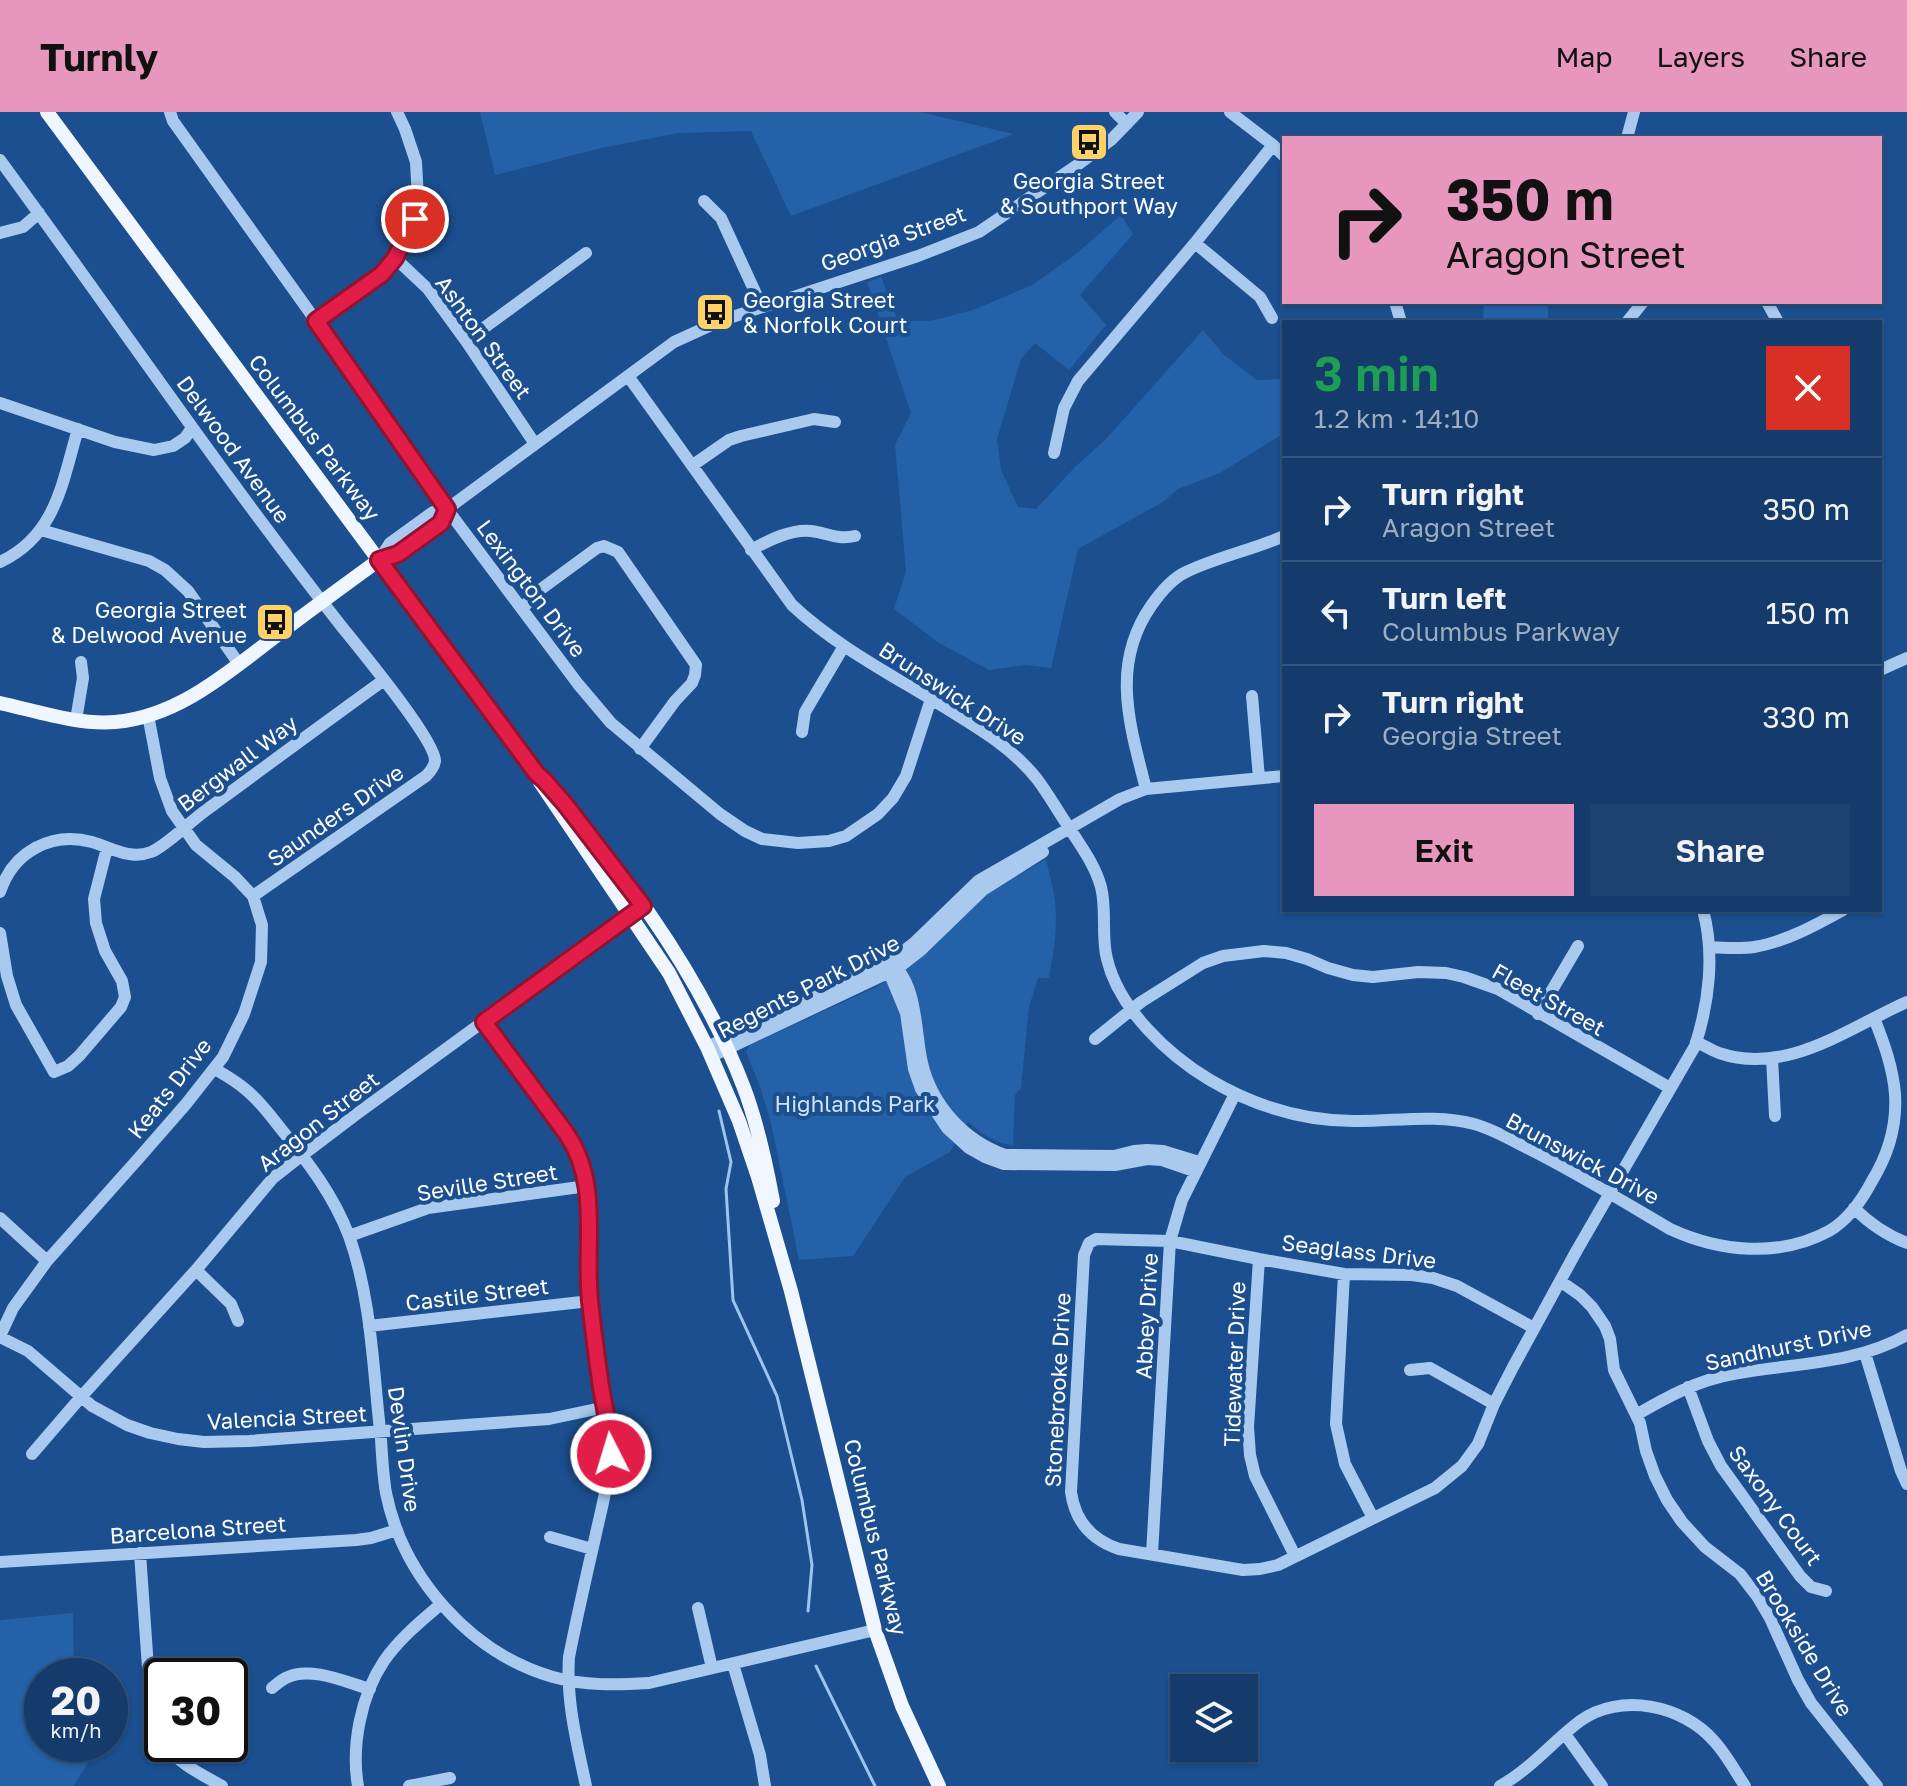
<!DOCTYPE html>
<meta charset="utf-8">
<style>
body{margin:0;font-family:"Golos Text",sans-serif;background:#1d4271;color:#f1f3f6;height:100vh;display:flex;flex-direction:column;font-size:30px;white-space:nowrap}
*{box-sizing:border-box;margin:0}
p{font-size:26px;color:#9dadc1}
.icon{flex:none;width:44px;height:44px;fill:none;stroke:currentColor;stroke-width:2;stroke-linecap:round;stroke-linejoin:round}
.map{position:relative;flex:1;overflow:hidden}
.side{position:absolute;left:1282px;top:208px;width:600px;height:592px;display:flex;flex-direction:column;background:#143b6b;border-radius:0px;box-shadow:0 2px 6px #0004,0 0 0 2px #33557e}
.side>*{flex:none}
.hud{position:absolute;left:1282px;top:24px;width:600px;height:168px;border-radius:0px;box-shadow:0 2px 6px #0004,0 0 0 2px #33557e;background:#e797bd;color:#111;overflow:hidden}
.controls{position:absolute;left:1170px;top:1562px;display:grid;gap:16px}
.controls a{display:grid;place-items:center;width:88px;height:88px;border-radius:0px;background:#143b6b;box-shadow:0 2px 6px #0004,0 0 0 2px #33557e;font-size:40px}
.speed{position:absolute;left:24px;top:1546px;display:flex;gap:16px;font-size:40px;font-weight:700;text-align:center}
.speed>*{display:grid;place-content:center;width:104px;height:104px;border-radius:50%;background:#143b6b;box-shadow:0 2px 6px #0004,0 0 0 2px #33557e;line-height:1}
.speed small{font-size:20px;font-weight:400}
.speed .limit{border:4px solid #111;border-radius:12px;background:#fff;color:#111}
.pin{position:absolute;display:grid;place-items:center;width:68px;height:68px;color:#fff;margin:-34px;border:4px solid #fff;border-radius:50%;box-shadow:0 2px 8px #0007}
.me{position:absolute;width:88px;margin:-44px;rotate:355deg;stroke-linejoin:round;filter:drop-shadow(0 0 6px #0008)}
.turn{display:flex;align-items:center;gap:28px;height:168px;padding:0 32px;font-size:36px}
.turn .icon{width:104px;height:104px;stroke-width:2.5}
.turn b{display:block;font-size:56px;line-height:68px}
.round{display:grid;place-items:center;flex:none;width:84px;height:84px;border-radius:0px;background:#1d4271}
.head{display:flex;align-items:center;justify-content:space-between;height:136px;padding:0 32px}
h1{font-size:48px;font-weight:600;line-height:60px;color:#1e9e55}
.button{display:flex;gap:16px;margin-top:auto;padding:16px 32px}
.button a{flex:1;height:92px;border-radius:0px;background:#e797bd;color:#111;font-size:32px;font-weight:600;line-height:92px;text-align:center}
.button a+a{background:#1d4271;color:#f1f3f6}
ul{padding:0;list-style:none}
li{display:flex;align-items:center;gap:24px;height:104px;padding:0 32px;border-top:2px solid #33557e}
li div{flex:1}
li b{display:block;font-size:30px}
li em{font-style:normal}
header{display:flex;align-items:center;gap:48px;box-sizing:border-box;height:112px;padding:0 40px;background:#e797bd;color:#111}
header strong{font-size:38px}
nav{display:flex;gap:44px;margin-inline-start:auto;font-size:28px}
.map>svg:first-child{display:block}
.green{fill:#2461a8}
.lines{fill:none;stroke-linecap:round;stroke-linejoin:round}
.stream{stroke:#9cc4f0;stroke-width:3}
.minor{stroke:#a9c9ee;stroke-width:12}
.major{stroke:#f0f6ff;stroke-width:14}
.route-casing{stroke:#92132f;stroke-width:20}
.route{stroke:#e11d48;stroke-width:14}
.labels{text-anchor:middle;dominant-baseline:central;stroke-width:8;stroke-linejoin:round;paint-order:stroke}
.poi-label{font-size:22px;fill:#fff;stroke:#1b4f8f}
.street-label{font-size:22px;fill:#fff;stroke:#1b4f8f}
.park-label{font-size:22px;fill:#cfe3fa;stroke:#1b4f8f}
</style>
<header>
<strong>Turnly</strong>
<nav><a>Map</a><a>Layers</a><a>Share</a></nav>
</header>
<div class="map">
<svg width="1907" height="1674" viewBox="0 0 1907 1674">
<rect width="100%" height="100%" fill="#1b4f8f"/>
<!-- green -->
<path class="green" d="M480,0h440l94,22 -223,82 -40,-85 -72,2 -73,14 -111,28z
M1121,103l12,19 -53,61 26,30 -37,45 -34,-27 -14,16 -24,80 4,31 17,37 18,2 39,-42 31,-28 97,-109 21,25 33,25 27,-1v54l-64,40 -42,16 -15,13 -85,47 -27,119 -25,-3 -37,5 -50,-27 -45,-34 12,-38 -11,-126 16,-32 -44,-131 14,-5 17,44h32l43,-11 59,-25 44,-31z
M1484,190h64v20h-65z
M1046,747c3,15 8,29 9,44 3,25 -2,51 -6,75h-11l-9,29 -8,81 -6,7 -2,50c-21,-3 -29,-10 -45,-23l-18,30 -45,25 -52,79 -54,4 -28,-137 -10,-33 -15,-39 4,-6 126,-58 36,-23 78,-72z
M73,1501l1,63h-32v68h36l13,13 -17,29h-74v-166z"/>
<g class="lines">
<!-- stream -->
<path class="stream" d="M719,999l12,51 -5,27 7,111 44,96 25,104 10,65 -4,46
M816,1554l59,120"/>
<!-- minor -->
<path class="minor" d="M170,0l3,9 143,200 131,188 131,175 33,39 109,91 25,17 17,8 36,4 31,-2 17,-5 32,-22 15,-16 13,-22 25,-77
M1115,0l12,12
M1230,0l43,33 11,11
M1627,26l7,-26
M0,48c114,155 222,315 342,467 16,20 94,114 93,134 -1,6 -5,11 -9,15l-173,120
M704,89l17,17 41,89
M0,121l23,-6 16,-14
M1195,131l65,54 12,21
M395,146l33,31 38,52 69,103
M1395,190l6,20
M1767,190l11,20
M316,209l66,-47 13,-16 20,-39 3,-20 -2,-37 -11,-33 -8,-17
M1627,210l16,-20
M466,229l120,-88
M628,264l164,229c47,44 106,73 160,107 31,19 62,38 85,67 12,16 22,34 33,50 12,19 25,36 31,58 6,24 0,49 6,72 12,50 61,96 103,121 46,27 97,42 149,41 38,0 78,-7 115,3 19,5 37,16 55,25 48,24 95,53 141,80 50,23 109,29 159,2 19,-11 33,-31 43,-50 16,-26 25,-56 23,-87 -2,-26 -11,-51 -21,-76
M0,291l115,39 39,8 19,-4 12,-8 7,-10
M1054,341l10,-45 14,-27 117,-138 78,-98
M693,353l36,-25 12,-4 73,-17 21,3
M41,418l108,31 16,9 23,21 51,73
M751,438c18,-10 40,-21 60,-19 17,2 26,9 44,5
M379,448l11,-17 43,-31 14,-3 227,-167 46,-21 198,-65 61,-24 97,-66 35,-26 27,-28
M379,448l19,-6 43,-31 6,-14
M0,450c56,-26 62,-79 78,-133
M523,496l14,-16 60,-44 7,-2 14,6 78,113 -1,10 -3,8 -17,18 -35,48
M1880,558l27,-12
M1252,584l7,82
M76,608l7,-42 -2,-16
M802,620l3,-20 39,-66
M1146,677c-16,-63 -36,-124 5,-183 9,-13 20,-27 35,-34 31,-15 66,-22 98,-36
M0,780c13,-40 51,-61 92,-50 20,6 38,18 59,10 14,-5 41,-32 54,-41 60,-44 119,-88 179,-131
M0,821l7,43 9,29 38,67 14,-6 11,-10 42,-49 4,-10 -3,-16 -17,-30 -9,-28 -2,-24 13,-51
M1709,835c15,1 30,2 45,0 31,-5 62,-22 89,-37
M889,850v10l17,41 8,56 7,20 26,39 22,20 16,9 19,7 111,1 32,-6 15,1 32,11
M889,850c29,18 26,72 33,101 10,43 43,78 83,92l109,1 20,-5 13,-1 16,1 36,11
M1538,902l40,-68
M484,910l92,125c18,43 11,86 13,132 0,36 7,73 13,109 3,22 10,43 9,66 -2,28 -10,56 -16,84 -9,39 -18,79 -26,119 -3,44 8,86 17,129
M1095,927l46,-37 62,-39 20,-7 41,-5 22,2 21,6 21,9 25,7 20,2 45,-5 28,1 18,4 34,12 172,99
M1696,930c8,3 15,8 23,11 67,23 129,-25 188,-51
M707,935l91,-41 73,-38 18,-6 25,-19 64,-62 142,-82 26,-10 138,-13
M712,944l186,-88 23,-18 62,-60 60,-38
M1772,946l3,58
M215,957c10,6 21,12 30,20 14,11 25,26 36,40 27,33 53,67 68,107 23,64 24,136 32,203 1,18 2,36 5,54 17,84 84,160 167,184 32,9 64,8 96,6l226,-53
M1854,1096c16,16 32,27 53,35
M0,1106l47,43
M349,1124l79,-28 159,-22
M1259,1147l-11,168 2,28 5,21 40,80
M196,1158l35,34 7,17
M1344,1162l-8,150 9,40 28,54
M1560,1169l20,14 12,12 13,19 5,13 4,31 26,53 6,28 9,25 12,24 15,22 23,25 35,27 17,22 13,22 28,62 13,23 66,83
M369,1214l221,-25
M1534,1216l-77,-42 -24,-8 -21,-3 -68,-1 -85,-15 -89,-18 -74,-2 -7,4 -5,12 -13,237c4,29 21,48 48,57l124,21 17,-1 18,-4 157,-77 27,-22 16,-22 16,-40 19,-37 64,-117 118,-204c14,-43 20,-92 8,-136
M0,1224l13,-28 34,-47 91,-102 48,-55 37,-47 21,-43 17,-52 1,-37 -9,-29 -18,-19 -39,-32 -24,-34 -12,-33 -12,-63
M0,1225l28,14 64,55 35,19 23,8 28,6 26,3 45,-1 300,-22 57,-12
M1865,1241l36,118 6,13
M1410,1258l20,-2 64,36
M1688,1275l20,54 13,25 79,110 11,11 15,4
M1636,1303c31,-18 62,-35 97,-41 59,-11 121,-9 174,-39
M32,1342l49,-57 115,-127 77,-92 19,-15 66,-50 277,-202
M550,1425l42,12
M140,1441l11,158 2,13 9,16
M1152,1442l18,-313 12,-41 53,-106
M0,1450l356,-22 15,-2 26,-8
M698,1496l14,60
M733,1552l27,91 5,31
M272,1576c5,-4 10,-9 16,-11 23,-11 60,6 82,12
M1565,1622l37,52
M164,1632c15,20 37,30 58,42
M358,1674c-7,-40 3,-91 26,-125 15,-22 37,-40 57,-57
M409,1674l41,-8
M1500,1674c31,-17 52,-44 80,-65 40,-29 103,-16 134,20 12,13 21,30 31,45"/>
<!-- major -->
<path class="major" d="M47,0l490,662 3,8 129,191 38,74 32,74 19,56 33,114 84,339 27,76 37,80
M0,591c37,8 77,22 115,19 64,-5 116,-52 165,-89 33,-25 66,-49 99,-73
M561,688c73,85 143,183 183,288 14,37 22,75 29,113"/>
</g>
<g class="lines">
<!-- route casing -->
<g class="route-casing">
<path id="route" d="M415,107l-20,39 -13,16 -66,47 131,188 -6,14 -43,31 -19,6 158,214 7,6 21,24 78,102 -159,116 82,111c35,50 18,111 24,168 3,29 7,58 11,86 4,23 9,44 10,67"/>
</g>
<!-- route -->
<use href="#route" class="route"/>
</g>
<!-- icons -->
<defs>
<g id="bus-square" transform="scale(2)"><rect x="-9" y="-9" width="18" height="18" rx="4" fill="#ffd166" stroke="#1b4f8f"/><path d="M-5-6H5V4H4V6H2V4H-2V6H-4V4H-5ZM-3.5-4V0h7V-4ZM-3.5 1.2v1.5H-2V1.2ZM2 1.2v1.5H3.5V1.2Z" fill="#111"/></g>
</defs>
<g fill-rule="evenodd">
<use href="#bus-square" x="1089" y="30"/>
<use href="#bus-square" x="715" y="200"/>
<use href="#bus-square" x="275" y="510"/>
</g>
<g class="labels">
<!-- poi labels -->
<g class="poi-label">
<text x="1089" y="68">Georgia Street<tspan x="1089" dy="25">&amp; Southport Way</tspan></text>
<text x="743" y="187" text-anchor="start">Georgia Street<tspan x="743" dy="25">&amp; Norfolk Court</tspan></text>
<text x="247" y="497" text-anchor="end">Georgia Street<tspan x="247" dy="25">&amp; Delwood Avenue</tspan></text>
</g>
<!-- street labels -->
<g class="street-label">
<text transform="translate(893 126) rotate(-20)">Georgia Street</text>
<text transform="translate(484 225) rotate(54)">Ashton Street</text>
<text transform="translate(315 325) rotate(53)">Columbus Parkway</text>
<text transform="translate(234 337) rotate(54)">Delwood Avenue</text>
<text transform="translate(532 476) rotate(53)">Lexington Drive</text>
<text transform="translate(953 581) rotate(33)">Brunswick Drive</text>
<text transform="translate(237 651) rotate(-37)">Bergwall Way</text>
<text transform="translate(335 703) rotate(-35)">Saunders Drive</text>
<text transform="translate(808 874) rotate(-27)">Regents Park Drive</text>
<text transform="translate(1549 887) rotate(29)">Fleet Street</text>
<text transform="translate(169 976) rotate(-52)">Keats Drive</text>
<text transform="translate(318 1009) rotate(-38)">Aragon Street</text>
<text transform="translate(1583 1046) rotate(28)">Brunswick Drive</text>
<text transform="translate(487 1070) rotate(-9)">Seville Street</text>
<text transform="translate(1359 1139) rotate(7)">Seaglass Drive</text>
<text transform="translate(477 1182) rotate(-7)">Castile Street</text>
<text transform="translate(1146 1204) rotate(-87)">Abbey Drive</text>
<text transform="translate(1788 1233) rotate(-12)">Sandhurst Drive</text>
<text transform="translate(1234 1252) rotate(-88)">Tidewater Drive</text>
<text transform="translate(1057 1278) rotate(-87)">Stonebrooke Drive</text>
<text transform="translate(287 1305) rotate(-3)">Valencia Street</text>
<text transform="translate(405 1337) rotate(82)">Devlin Drive</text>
<text transform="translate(1776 1393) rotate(54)">Saxony Court</text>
<text transform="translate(198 1417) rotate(-4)">Barcelona Street</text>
<text transform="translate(876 1425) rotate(76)">Columbus Parkway</text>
<text transform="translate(1805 1531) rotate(59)">Brookside Drive</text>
</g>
<!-- park labels -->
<g class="park-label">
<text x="855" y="991">Highlands Park</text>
</g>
</g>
</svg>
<div class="controls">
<a><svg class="icon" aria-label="layers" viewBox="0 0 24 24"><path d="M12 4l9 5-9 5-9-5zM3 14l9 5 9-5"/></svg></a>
</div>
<div class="speed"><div>20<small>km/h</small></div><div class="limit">30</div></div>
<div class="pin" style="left:415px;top:107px;background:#d93025"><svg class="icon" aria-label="arrive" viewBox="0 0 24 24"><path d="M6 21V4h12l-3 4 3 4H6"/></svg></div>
<svg class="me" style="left:611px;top:1342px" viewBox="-20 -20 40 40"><circle r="17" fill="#e11d48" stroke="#fff" stroke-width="3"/><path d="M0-11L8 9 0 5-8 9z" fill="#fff"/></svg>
<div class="hud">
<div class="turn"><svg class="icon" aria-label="right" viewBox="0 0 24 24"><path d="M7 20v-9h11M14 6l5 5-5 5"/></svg><div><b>350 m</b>Aragon Street</div></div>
</div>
<section class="side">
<div class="head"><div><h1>3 min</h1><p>1.2 km · 14:10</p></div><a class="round" style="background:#d93025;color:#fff"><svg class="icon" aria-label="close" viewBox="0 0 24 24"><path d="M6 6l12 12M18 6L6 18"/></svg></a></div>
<ul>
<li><svg class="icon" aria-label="right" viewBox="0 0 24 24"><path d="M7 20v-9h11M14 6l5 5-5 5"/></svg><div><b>Turn right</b><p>Aragon Street</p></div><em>350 m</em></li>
<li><svg class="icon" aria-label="left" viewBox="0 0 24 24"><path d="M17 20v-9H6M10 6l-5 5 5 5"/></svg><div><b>Turn left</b><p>Columbus Parkway</p></div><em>150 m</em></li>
<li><svg class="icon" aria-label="right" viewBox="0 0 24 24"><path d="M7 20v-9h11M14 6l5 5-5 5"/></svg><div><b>Turn right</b><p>Georgia Street</p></div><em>330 m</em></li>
</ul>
<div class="button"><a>Exit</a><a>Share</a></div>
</section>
</div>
